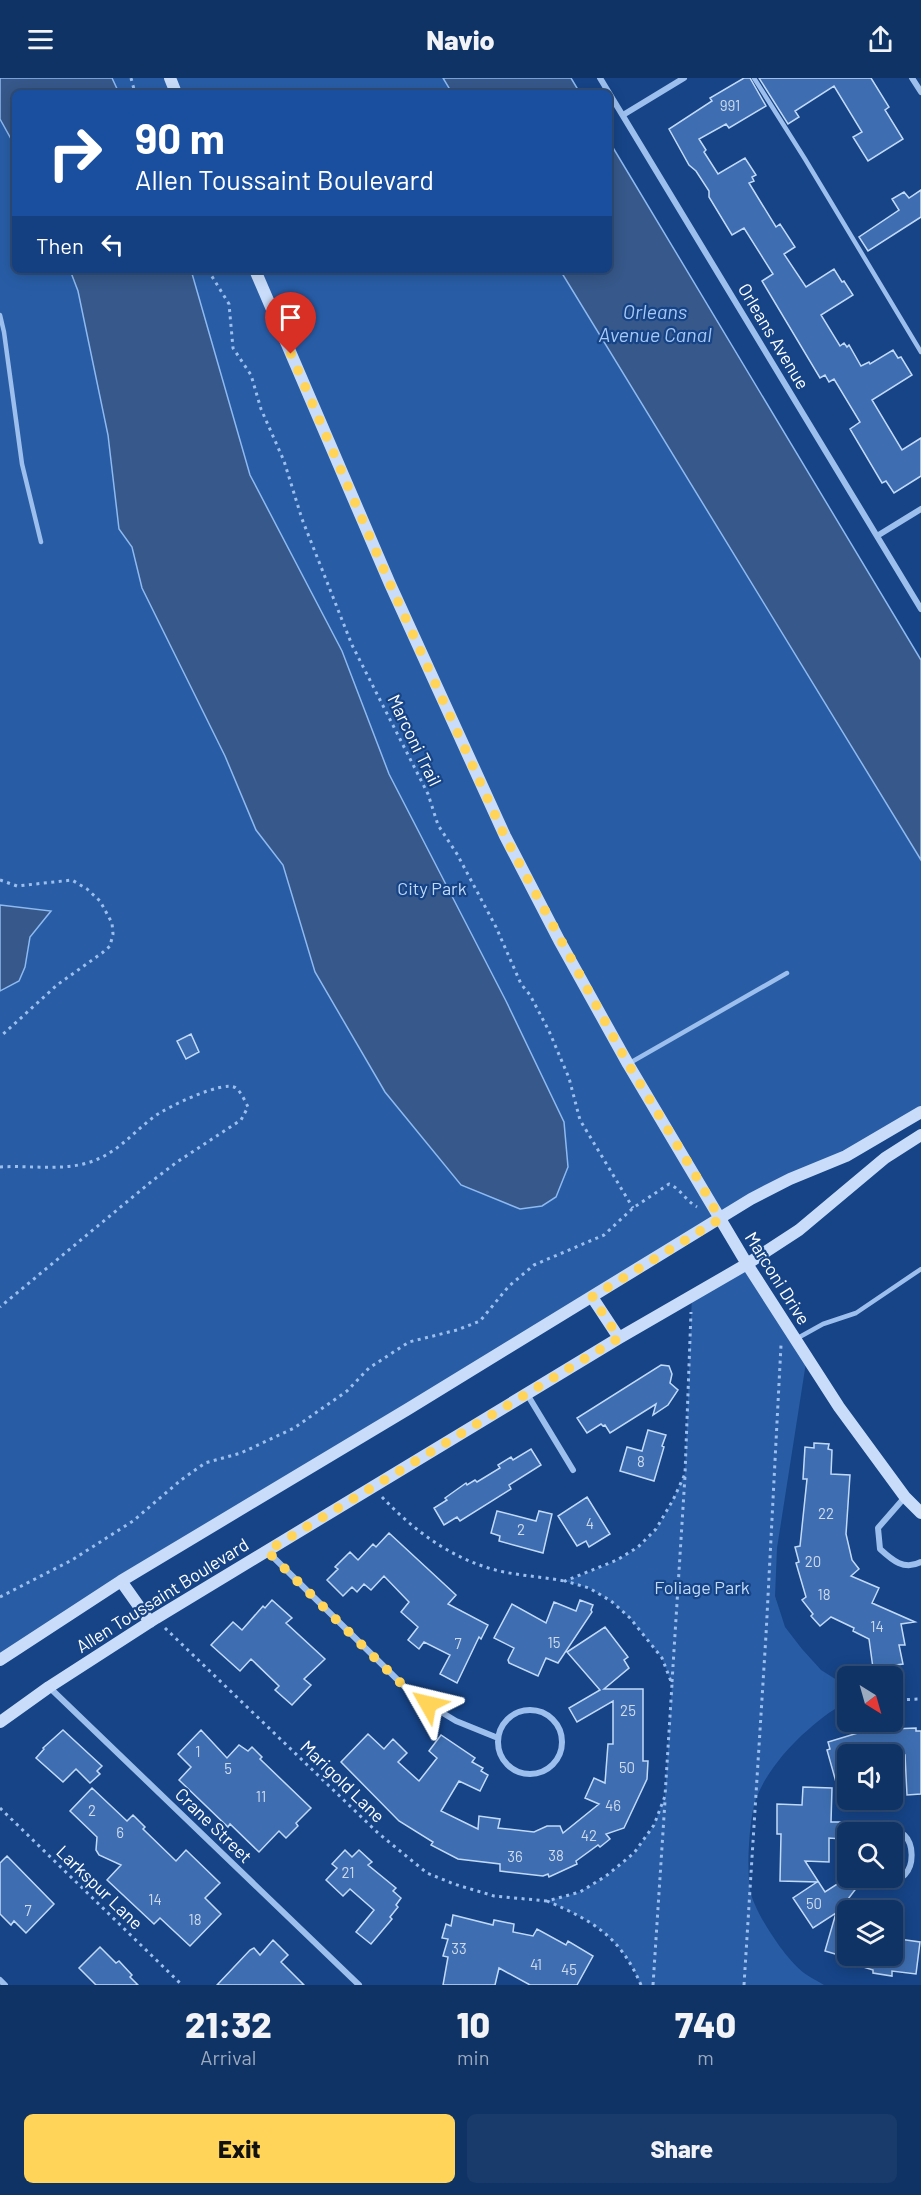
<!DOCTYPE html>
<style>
body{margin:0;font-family:Barlow,sans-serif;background:#193b6b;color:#f1f3f6;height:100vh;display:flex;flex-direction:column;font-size:22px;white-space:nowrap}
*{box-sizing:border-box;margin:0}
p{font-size:20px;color:#9caabf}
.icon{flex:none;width:33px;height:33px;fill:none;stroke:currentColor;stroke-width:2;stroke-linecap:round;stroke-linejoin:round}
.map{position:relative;height:1907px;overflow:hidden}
.drawer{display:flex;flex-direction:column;background:#103365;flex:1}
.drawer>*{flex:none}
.guide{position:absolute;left:12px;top:12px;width:600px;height:183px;border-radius:9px;box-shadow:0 3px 15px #0003,0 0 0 2px #304e79;background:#1a4fa0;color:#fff;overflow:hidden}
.needle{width:39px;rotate:143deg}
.buttons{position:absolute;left:837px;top:1588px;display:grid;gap:12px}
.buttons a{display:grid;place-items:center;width:66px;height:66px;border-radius:9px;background:#103365;box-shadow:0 3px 15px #0003,0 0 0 2px #304e79;font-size:30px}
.pin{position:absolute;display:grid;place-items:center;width:51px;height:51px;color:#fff;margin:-62px -26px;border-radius:50% 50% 50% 0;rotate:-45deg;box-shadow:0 0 6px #0007}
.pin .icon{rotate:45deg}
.me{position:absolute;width:66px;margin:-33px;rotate:307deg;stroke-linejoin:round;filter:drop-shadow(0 0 4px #0008)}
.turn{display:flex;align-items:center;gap:21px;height:126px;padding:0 24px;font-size:27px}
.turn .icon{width:78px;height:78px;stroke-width:2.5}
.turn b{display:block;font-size:42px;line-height:51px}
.then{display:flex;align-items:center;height:57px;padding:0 24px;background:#0003;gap:12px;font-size:22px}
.eta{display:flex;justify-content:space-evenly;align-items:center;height:102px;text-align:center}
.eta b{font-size:36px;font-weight:800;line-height:42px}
.button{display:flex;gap:12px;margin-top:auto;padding:12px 24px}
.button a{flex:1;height:69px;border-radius:9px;background:#ffd459;color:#111;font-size:24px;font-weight:800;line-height:69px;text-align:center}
.button a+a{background:#193b6b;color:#f1f3f6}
header{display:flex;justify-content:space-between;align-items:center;height:78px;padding:0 24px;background:#103365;font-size:27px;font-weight:800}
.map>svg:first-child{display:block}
.green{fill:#285da6}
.water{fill:#36588a;stroke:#8eb9f1;stroke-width:1.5}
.building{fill:#3e6eb1;stroke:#c1dafa;stroke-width:1.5}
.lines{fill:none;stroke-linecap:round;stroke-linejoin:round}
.path{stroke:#9cbfee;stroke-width:3;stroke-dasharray:3 4.5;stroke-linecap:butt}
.lane{stroke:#9cbfee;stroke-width:4.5}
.street{stroke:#9cbfee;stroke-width:6}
.secondary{stroke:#c9ddfa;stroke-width:12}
.route{stroke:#ffd459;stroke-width:10;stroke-dasharray:0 18}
.labels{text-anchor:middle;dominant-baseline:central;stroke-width:4.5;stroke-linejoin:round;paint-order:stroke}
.number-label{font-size:15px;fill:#cfdbec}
.street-label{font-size:18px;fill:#fff;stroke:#164487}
.park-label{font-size:18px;fill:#c1dafa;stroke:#164487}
.water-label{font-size:20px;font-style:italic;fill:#a7c9f6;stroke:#164487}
</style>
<header><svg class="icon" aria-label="menu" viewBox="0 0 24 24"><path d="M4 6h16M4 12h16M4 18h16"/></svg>Navio<svg class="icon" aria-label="share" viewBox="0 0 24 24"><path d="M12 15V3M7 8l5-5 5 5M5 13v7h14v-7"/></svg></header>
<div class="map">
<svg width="921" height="1907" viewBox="0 0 921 1907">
<rect width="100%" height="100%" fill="#164487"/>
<!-- green -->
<path class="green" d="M0,0h443l9,15h-437v177h545l361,590v252l-131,67 -790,481z
M747,1186l60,92 -30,192 -2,48 10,31 17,22 19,21 27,17 -1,17c-16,4 -32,20 -45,31 -18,17 -39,42 -47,67 -6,20 -9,72 -4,92 6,22 35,66 53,79 7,5 14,8 20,12h-183c-21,-49 -48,-64 -94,-84l33,-9 26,-16 28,-22 20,-29 11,-29 7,-112 -10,-26 -32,-40 -19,-17 -22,-13 -24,-7c32,-12 71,-24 92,-53 11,-17 20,-36 28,-55l7,-178z"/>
<!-- water -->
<path class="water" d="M0,0h112l7,15h-104v53l-15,-27z
M443,0h128l9,15h-128z
M609,63l312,519v200l-361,-590h49z
M70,192h121l59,205 92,176 47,123 117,227 58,121 4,45 -12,30 -14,9 -22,3 -59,-24 -76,-93 -70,-120 -32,-107 -27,-35 -31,-74 -83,-168 -10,-41 -13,-18 -11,-94 -30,-144z
M0,827l51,6 -21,26 -5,30 -6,14 -19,10z"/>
<!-- building -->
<path class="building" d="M744,0h6l16,28 -37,22 -3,-4 -27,15 7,11 -2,2 14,22 27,-16 11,17 -4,2 2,4 -5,2 27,44 4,-3 15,23 -11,7 22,33 28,-18 8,13 2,-1 9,14 -32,20 19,31 4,-3 3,4 2,-2 12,21 8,-4 1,2 23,-14 5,8 3,-1 11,18 -40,25 30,50 19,-12v38l-27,17 -8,-12 -4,2 -32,-54 10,-7 -26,-43 -5,3 -4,-7 -5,3 -58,-97 11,-7 -29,-46 -12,7 -23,-38v-6l-13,-20 -7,-6 -20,-36 43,-28 -2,-3z
M759,0h112l18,29 -4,3 18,29 -35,22 -15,-24 9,-5 -28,-46 -39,25 4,6 -11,7z
M921,112v27l-53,34 -9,-14 40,-27 -7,-11 12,-7 5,6z
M191,956l8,18 -13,7 -9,-18z
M661,1287l8,1 3,8 -2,9 8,7 -10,15 -15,10 3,-11 -46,29 -5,-8 -2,1 -2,-2 -14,9 -10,-15z
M648,1352l18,5 -4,11 2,1 -10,34 -34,-10 7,-24 15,4z
M814,1365l15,1 -1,5 4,1 -1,24 19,1 -4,59 6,26 7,9 -8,7 28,12 -7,15 43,19 -14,2 4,21h-6l4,19 -30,4 -4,-29 -16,-8 1,-3 -23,-11 -11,9 -9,-10 2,-2 -11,-14 4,-3 -10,-34 3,-1 -4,-15 5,-1 7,-67h-4l2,-32 9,1z
M531,1371l10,16 -32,20 2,4 -51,32 -3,-4 -13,8 -10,-17 13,-8 -2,-2 21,-15 1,2 8,-5 2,2 23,-14 -2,-3 13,-8 2,3z
M587,1419l23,37 -21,13 -3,-6 -9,5 -19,-30z
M497,1433l39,10 3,-10 13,3 -9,39 -44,-12 1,-5 -9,-3z
M389,1455l67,62 -8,9 40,21 -7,14 -2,-2 -22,46 -17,-9 10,-19 -26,-13 -5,7 -11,-9 10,-13 -17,-15 8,-10 -25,-26 -13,14 -7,-6 -7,8 -5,-5 -9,9 -16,-16 11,-11 -3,-2 15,-15 8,8 15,-16 3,3z
M272,1522l20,18 -6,5 39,36 -21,20 7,6 -19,20 -17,-15 4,-4 -28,-27 -11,12 -29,-26 22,-23 9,8 21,-24 2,2z
M580,1522l13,5 -2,5 1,2 -34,51 -12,-5 -8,18 -29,-13 -1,-3 6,-12 -20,-10 18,-34 34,19 8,-21 22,9z
M605,1549l23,30 -4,3 5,8 -25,21h39v72h5l-1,18 -23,49 -18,6 4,5 -10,8 -2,-2 -22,16 1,3 -28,13 -1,-3 -5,2 -43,-5v-7l-42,-5 -27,-14 2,-3 -34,-21 -58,-59 27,-28 16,15 9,-10 14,14 -9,9 21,19 18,-23 -8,-7 12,-16 34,23 -3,4 11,6 -2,3 7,4 -8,16 -21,-10 -18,30 37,18 1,-13 21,3 -2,9 36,4 13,-6h13l3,7 36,-29 -14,-6 9,-20 11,5 3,-39h5v-43l-36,21 -8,-14 31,-18 -33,-38z
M889,1644l2,7 25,-1v3h5v63l-14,1 -2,-40h-57v24l-12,3 -9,-32 3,-1 -2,-7 33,-10 -2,-4 15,-5 1,4z
M63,1652l39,36 -5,5 3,3 -10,9 -14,-14 -13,13 -27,-24 8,-9 -1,-1z
M201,1652l26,28 12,-13 9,6 4,-4 10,10 -2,2 51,49 -15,15 2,3 -12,12 -7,-7 -20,21 -29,-28 -2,3 -49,-47 12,-13 -13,-13z
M803,1709l29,1 -1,34h11v17l-13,-1v24l-24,-1 20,31 23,-15 4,1 6,8 -10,13v57h44v-18l28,4 -4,32 -24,-3v5l-19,-3v-3l-35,-11 1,-3h3l-17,-5 11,-38 -23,15 -20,-30 24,-16 -37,-1 1,-47h-4v-30l25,1z
M92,1710l35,33 6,-6 12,12 -2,2 33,32 10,-11 34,33 -15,15 16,16 -31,32 -30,-28 -6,6 -47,-44 14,-15 -22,-10 -3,-5 1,-13 -27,-26z
M345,1772l7,7 7,-7 13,12 -4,3 28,23 -3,3 8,7 -5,7 2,2 -8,10 2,2 -21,25 -15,-12 18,-22 -24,-21 -7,7 -17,-16 11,-12 -5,-4z
M7,1778l47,48 -28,29 -12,-12 -3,4 -11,-11v-51z
M453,1837l40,10 1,-5 20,4 -1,8 20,4 4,-7 29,16 2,-4 25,15 -16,29h-47l-31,-17 -4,17h-52l5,-28 -5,-1 5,-17 -6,-1 4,-14 5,2z
M273,1862l15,15 -7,7 23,23h-87l33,-35 4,-2 6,7z
M100,1869l16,16 3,-2 13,14 -2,2 8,8h-42l-17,-17z"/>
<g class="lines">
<!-- path -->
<path class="path" d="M131,0l4,15
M208,192l21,34 4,44 18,27 10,34 23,52 18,58 50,126 76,149 10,31 19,29 39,73 25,57 9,11 19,36 20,47 11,42 53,88
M0,802l17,6 55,-6 15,9 13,12 12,22 1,11 -3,12 -8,7 -45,32 -57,52
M0,1089c29,-2 59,4 87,-4 29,-8 45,-30 68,-47 11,-8 69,-37 81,-28 5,4 9,13 12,19l-7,13 -64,42 -25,19 -152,126
M382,1419c33,35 74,65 122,75 20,4 40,5 60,9
M0,1519l72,-37 61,-39 48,-41 24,-17 36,-10 53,-25 53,-37 22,-23 40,-26 48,-12 23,-9 29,-35 25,-21 70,-30 29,-27 36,-24c12,5 16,16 28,23
M165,1550l213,205 49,40 27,11 40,12 53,5
M672,1604l13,-206
M892,1622l29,-1
M0,1730l182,177
M641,1907c-21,-49 -48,-64 -94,-84l33,-9 26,-16 28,-23 20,-28 11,-29 7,-112 -10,-26 -32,-40 -19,-17 -22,-13 -24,-7 52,-21 21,-13 18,-18 17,-29 12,-26 6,-162
M653,1907l12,-184
M744,1907l22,-350 15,-290"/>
<!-- lane -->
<path class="lane" d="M754,0l51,81 116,193
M0,237l4,17 18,132 19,78
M628,986l159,-91
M796,1261l27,-15 33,-11 65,-44"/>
<!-- street -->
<path class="street" d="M600,0l321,531
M912,0l9,14
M623,37l61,-37
M877,458l44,-27
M527,1316l46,76
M905,1419l-27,31 2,21c12,11 24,22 41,13
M267,1473l146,144 43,26 42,17
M49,1609l310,298
M498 1664a32 32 0 1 1 64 0a32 32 0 1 1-64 0Z
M883,1755c38,-16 38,59 1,45
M0,1902l5,5"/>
<!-- secondary -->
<path class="secondary" d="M170,0l6,15
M255,192l135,314 115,252 54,104 69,124 119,200 92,143 66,90 16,16
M592,1219l27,41
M121,1503l29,41
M0,1582l121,-79 287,-172 343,-210 39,-20 56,-23 75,-44
M0,1644l49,-35 107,-69 463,-280 128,-74 52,-34 86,-72 36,-23"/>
</g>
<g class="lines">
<!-- route -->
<path class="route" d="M291,276l99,230 115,253 123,227 71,117 21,38 -128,78 27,41 -352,213 115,114 31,30 15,9"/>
</g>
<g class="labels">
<!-- number labels -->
<g class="number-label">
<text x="730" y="27">991</text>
<text x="641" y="1383">8</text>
<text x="826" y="1435">22</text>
<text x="590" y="1445">4</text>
<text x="521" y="1451">2</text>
<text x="813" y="1483">20</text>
<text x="824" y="1516">18</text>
<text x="877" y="1548">14</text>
<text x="554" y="1564">15</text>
<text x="458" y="1565">7</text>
<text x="628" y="1632">25</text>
<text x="198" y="1673">1</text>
<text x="627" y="1689">50</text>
<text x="228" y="1690">5</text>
<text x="261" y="1718">11</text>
<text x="613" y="1727">46</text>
<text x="92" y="1732">2</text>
<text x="120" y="1754">6</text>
<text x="589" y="1757">42</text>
<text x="556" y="1777">38</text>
<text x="515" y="1778">36</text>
<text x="348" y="1794">21</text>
<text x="155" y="1821">14</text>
<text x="814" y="1825">50</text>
<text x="28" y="1832">7</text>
<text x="195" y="1841">18</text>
<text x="459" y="1870">33</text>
<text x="536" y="1886">41</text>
<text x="569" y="1891">45</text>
</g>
<!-- street labels -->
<g class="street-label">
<text transform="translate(774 258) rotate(59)">Orleans Avenue</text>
<text transform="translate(415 662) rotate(64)">Marconi Trail</text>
<text transform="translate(778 1200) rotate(58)">Marconi Drive</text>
<text transform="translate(162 1517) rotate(-32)">Allen Toussaint Boulevard</text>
<text transform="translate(343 1703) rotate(44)">Marigold Lane</text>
<text transform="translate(214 1747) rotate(44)">Crane Street</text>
<text transform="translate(100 1809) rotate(44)">Larkspur Lane</text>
</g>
<!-- park labels -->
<g class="park-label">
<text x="432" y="810">City Park</text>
<text x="702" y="1509">Foliage Park</text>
</g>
<!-- water labels -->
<g class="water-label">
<text x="655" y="233">Orleans<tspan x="655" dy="23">Avenue Canal</tspan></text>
</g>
</g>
</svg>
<div class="buttons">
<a><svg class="needle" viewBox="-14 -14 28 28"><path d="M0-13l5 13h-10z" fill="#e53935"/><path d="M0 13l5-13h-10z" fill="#9caabf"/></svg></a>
<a><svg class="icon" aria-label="sound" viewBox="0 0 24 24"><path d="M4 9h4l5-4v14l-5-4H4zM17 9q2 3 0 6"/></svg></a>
<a><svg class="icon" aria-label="search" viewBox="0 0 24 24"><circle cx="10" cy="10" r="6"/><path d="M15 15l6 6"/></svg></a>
<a><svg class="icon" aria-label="layers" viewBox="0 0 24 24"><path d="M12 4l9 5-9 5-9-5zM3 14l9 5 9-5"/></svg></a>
</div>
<div class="pin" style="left:291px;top:276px;background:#d93025"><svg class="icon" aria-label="arrive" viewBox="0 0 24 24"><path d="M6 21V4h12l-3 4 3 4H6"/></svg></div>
<svg class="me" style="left:428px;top:1626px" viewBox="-20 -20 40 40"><path d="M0-17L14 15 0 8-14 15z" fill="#ffd459" stroke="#fff" stroke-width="4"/></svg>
<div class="guide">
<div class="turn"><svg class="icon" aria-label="right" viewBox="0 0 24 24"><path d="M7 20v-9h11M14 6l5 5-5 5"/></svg><div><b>90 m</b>Allen Toussaint Boulevard</div></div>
<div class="then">Then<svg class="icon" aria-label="left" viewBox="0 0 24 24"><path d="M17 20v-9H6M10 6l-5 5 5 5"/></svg></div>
</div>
</div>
<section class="drawer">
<div class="eta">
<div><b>21:32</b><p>Arrival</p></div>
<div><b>10</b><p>min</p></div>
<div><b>740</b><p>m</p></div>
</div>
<div class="button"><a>Exit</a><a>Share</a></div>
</section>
